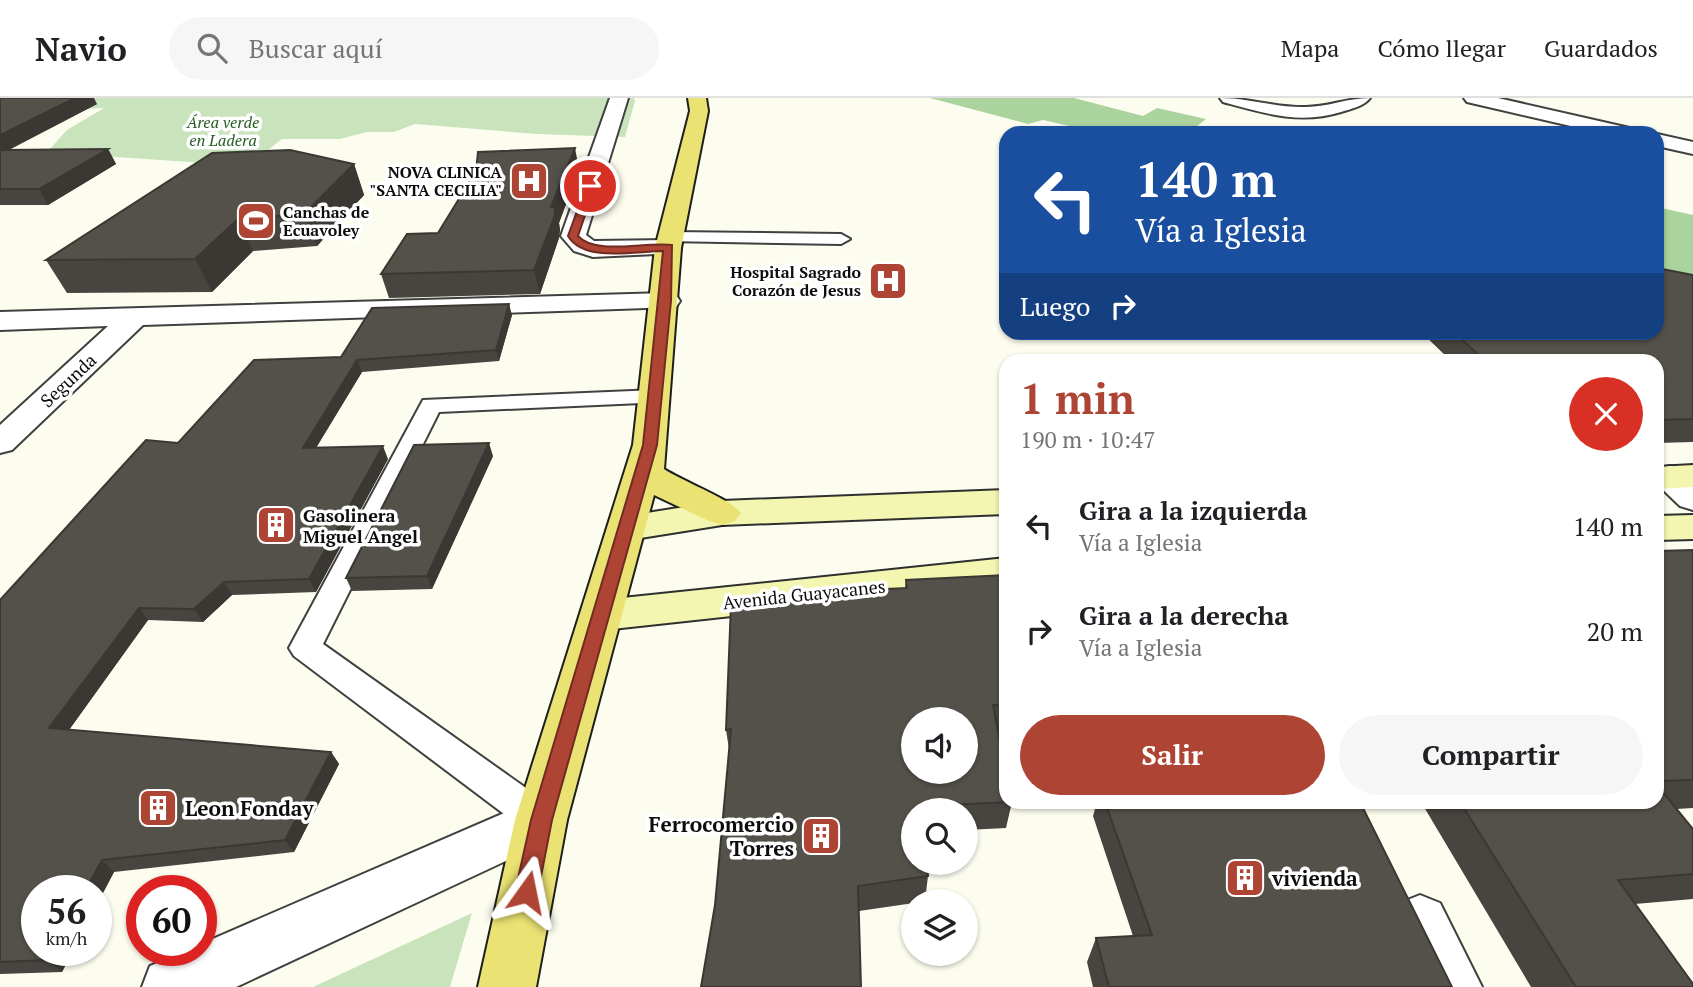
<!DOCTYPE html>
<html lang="es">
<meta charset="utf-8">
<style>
body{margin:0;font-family:"PT Serif",serif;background:#f6f6f6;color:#202124;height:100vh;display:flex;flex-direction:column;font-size:26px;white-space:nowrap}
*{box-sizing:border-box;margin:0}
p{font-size:23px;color:#757577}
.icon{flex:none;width:38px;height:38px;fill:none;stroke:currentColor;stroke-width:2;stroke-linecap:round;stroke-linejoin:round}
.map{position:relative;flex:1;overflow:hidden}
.details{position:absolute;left:999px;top:256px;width:665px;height:455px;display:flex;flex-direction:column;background:#fff;border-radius:21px;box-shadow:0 2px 5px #0004}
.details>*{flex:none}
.hud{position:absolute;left:999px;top:28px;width:665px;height:214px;border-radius:21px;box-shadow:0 2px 5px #0004;background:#1a4fa0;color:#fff;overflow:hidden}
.buttons{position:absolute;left:901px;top:609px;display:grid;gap:14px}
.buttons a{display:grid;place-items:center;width:77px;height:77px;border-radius:50%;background:#fff;box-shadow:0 2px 5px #0004;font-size:35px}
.speed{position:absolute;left:21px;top:777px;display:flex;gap:14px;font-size:35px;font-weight:700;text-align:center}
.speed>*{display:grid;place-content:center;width:91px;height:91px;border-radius:50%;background:#fff;box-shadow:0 2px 5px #0004;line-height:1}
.speed small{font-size:18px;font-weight:400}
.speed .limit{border:10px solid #d22;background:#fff;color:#111}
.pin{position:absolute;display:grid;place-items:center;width:60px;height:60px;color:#fff;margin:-30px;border:4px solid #fff;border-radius:50%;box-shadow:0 2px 7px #0007}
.me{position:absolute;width:77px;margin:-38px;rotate:12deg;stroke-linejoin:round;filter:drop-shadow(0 0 5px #0008)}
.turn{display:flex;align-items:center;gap:24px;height:147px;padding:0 21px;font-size:32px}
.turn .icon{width:91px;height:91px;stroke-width:2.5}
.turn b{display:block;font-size:49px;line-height:60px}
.then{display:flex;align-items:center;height:66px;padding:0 21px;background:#0003;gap:14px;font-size:26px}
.round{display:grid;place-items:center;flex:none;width:74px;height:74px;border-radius:37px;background:#f6f6f6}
.overview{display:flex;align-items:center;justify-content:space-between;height:119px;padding:0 21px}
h1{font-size:42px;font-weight:700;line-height:52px;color:#ae4434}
.action{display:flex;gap:14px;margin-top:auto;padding:14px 21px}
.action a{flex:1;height:80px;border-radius:42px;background:#ae4434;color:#fff;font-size:28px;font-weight:700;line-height:80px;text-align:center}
.action a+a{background:#f6f6f6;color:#202124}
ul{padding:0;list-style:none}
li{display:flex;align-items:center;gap:21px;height:105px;padding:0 21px}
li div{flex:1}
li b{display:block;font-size:26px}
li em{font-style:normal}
header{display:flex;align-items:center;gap:42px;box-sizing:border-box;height:98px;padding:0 35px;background:#fff;border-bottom:2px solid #e0e0e0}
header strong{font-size:33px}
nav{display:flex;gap:38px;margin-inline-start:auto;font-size:24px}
.search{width:490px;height:63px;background:#f6f6f6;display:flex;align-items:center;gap:18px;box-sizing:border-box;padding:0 24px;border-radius:38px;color:#757577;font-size:26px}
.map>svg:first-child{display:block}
.green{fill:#c9e4bc}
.forest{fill:#abd39d}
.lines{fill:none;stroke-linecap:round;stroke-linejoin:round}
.lane-casing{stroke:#404040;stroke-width:4}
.street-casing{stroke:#404040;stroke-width:4}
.secondary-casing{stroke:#2f2f2f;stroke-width:4}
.primary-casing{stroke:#1e1e1e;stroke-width:4}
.lane{fill:#fff;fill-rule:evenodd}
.street{fill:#fff;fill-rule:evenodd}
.secondary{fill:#f2f6b0;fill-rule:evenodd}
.primary{fill:#eae272;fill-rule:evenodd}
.wall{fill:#484540}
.shaded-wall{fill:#3b3834}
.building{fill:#54504a;stroke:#3b3834;stroke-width:2;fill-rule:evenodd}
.route{fill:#ae4434;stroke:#712c22;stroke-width:2}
.labels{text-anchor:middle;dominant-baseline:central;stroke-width:7;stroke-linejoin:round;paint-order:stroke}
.far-park-label{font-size:16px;font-style:italic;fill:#265d24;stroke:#fff}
.far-poi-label{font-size:16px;font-weight:bold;fill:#0d0d0d;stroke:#fff;text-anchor:end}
.street-label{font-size:18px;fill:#0d0d0d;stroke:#fff}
.poi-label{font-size:18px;font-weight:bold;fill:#0d0d0d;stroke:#fff;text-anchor:start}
.near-poi-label{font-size:21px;font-weight:bold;fill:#0d0d0d;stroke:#fff;text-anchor:start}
</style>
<header>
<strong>Navio</strong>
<div class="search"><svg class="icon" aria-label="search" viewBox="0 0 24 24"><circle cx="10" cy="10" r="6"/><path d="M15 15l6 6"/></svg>Buscar aquí</div>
<nav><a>Mapa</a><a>Cómo llegar</a><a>Guardados</a></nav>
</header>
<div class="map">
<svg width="1693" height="889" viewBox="0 0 1693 889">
<rect width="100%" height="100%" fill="#fdfdef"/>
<!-- green -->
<path class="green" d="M0,0h634l1,3 -10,36 -89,-3 -121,-10 -21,8h-27l-27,7h-58l-34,27 -146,-10 -62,4 27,-30 37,-22 -100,5z
M472,815l-22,74h-137z"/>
<!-- forest -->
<path class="forest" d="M930,0h144l69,18 14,-8 49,11 -10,8 23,6h-119l-57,-13 -15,4z
M1657,109l36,8v77l-36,-7z"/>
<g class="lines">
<!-- lane casing -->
<g class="lane-casing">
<path id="lane" d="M671,134l170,2 9,5 -9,5 -176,-3 -3,-4 3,-4z
M656,292l8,2 4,5 -4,5 -225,10 -116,232 231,164 6,12 -6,12 -13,5 -13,-5 -234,-176 -5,-8 134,-248z"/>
</g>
<!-- street casing -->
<g class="street-casing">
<path id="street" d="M610,0h18l-42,137 8,6 74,-1 9,3 4,5 -4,5 -84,4 -19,-6 -13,-15z
M1220,0c30,0 57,10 86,9 23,0 40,-9 64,-9 -6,8 -19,11 -29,14 -41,13 -78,1 -118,-10z
M1464,0h34l136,31 3,4h-36l-134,-31z
M1657,36l36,8v12l-36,-8z
M666,195l10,2 4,6 -4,6 -533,18 -131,125 -12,3v-28l108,-99 -108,4v-18z
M1670,368l13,3 10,9v32l-13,-4 -23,-22v-15z
M541,699l18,7 8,16 -8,16 -323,151h-94l8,-21 37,-16h14v-6z
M1420,797l20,8 42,84h-60l-30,-65 8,-19z"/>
</g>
<!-- secondary casing -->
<g class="secondary-casing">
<path id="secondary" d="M1693,367v22l-36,2v-22z
M1006,392v24l-284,11 -94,15 -13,-3 -6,-9 6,-9 13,-3 94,-15z
M1693,417v24l-36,1v-24z
M1006,460v28l-403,44 -15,-4 -6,-11 6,-11 15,-4z"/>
</g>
<!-- primary casing -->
<g class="primary-casing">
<path id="primary" d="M688,0h18l2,13 -27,137 -17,221c18,12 68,31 77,44l-6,8 -13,4 -13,-4 -55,-26 -87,325 -31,167h-58l37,-167 118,-375 22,-197 35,-137z"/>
</g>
<!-- lane -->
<use href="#lane" class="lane"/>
<!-- street -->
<use href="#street" class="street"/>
<!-- secondary -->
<use href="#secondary" class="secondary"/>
<!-- primary -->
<use href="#primary" class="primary"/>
</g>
<!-- wall -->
<path class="wall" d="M0,0l97,6 -88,46 99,-1 8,15 -68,41h-48z
M354,66l10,31 -47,51 -64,5 -41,41 -145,1 -21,-33z
M579,71l-20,54 1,7 -1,8 -19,56 -151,4 -8,-24 57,-41z
M1693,177v167l-36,1v-83h-207l-29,-28h236z
M512,217l-13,46 -137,11 -46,76 72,11 -72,133 -84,3 -29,27 -55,-2 -79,110 262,22 8,12 -45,88 -180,20 -18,34v-15l-59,59h36l-11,22 -62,2v-374l178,-157 163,-86z
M493,358l-61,133 -80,2 -6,-13z
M1693,452v258l-16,1 16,20v70l-58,5 58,83h-162l-110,-185h236v-251z
M1006,477v158h-7l13,69 -6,26 -40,2v-20h-52l14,66 -3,25h-11v2l-55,8 -144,-6 14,-156 -3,-19 96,-131 83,-11 1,-8z
M1097,704h263l92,185h-359l-6,-25 9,-24 37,-2 -40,-120z"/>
<!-- shaded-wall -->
<path class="shaded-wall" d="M75,0h19l3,6 -97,50v-19z
M575,50l4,21 -20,54 1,7 -1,8 -19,56 -6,-24 17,-63z
M108,51l8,15 -68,41 -9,-16z
M354,66l10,31 -47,51 -13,-32z
M238,121l15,32 -41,41 -17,-33z
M509,206l3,11 -13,46 -3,-11z
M357,262l5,12 -54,89 -5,-13z
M489,345l4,13 -61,133 -5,-13z
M383,348l5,13 -72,133 -7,-13z
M224,484l8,13 -29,27 -9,-13z
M139,510l9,12 -87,121 -12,-13z
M331,654l8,12 -45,88 -9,-12z
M102,762l12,12 -18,34v-15h-11z
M53,852h20l-11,22 -15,-12z"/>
<!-- building -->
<path class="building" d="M0,0h75l-75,37z
M575,50l-24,59h4v8l-21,55 -153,4 26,-40 31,-1 38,-62 2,-19z
M108,51l-69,40h-39v-39z
M290,52l64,14 -50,50 -66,5 -43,40 -149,1 166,-107z
M1657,170l36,7v144l-36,1v-60h-173l-30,-28h203z
M509,206l-13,46 -139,10 -54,88 80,-2 -74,133 -85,3 -30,27 -55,-1 -90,120 282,24 -46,88 -183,20 -17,31h-48v59h16l-6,10 -47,2v-362l146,-160 32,3 76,-83 87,-3 31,-49z
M489,345l-62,133 -81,2 68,-133z
M1693,452v230l-36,1v-230z
M1006,477v131l-13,-1 13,68v29h6l-87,4v4h-11v53h13l1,13 -70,10 3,101h-160l14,-82 16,-176 -5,1 5,-126 91,-5v-7l85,-4 -1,-8zM914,621h52v53h-52z
M1657,687l36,44v45l-75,6 75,104v3h-117l-116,-185h197z
M1105,704h255l92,185h-343l-13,-49 56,-3z"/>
<!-- route -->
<path class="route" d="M587,86l8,2 -17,50c18,20 69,5 94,9l-1,56 -14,144 -105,375 -14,72 -3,7 -8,3 -8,-3 -4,-7 16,-72 112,-375 20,-194c-27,0 -79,12 -95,-15z"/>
<!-- icons -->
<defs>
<g id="hospital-square" transform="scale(2.0125)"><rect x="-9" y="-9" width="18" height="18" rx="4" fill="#ae4434" stroke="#fff"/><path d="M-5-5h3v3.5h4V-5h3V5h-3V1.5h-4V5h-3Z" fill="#fff"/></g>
<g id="stadium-square" transform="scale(2.0125)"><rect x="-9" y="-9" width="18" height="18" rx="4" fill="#ae4434" stroke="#fff"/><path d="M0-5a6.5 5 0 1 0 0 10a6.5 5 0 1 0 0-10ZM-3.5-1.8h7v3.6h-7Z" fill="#fff"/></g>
<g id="building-square" transform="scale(2.0125)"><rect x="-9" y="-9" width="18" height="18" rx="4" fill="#ae4434" stroke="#fff"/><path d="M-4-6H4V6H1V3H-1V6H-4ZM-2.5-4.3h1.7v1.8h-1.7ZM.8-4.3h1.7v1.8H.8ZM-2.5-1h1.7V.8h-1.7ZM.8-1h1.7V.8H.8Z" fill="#fff"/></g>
</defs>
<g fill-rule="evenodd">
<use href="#hospital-square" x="529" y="83"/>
<use href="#stadium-square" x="256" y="123"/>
<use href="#hospital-square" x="888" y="183"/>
<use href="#building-square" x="276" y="427"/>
<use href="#building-square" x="158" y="710"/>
<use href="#building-square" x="821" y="738"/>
<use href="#building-square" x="1245" y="780"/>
</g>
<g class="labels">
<!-- far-park labels -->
<g class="far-park-label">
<text x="223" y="24">Área verde<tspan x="223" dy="18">en Ladera</tspan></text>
</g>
<!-- far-poi labels -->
<g class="far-poi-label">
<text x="502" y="74">NOVA CLINICA<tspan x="502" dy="18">"SANTA CECILIA"</tspan></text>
<text x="283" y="114" text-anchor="start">Canchas de<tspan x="283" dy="18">Ecuavoley</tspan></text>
<text x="861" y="174">Hospital Sagrado<tspan x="861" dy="18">Corazón de Jesus</tspan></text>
</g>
<!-- street labels -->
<g class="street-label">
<text transform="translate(68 282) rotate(-43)">Segunda</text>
<text transform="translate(804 496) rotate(-6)">Avenida Guayacanes</text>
</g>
<!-- poi labels -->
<g class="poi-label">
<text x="303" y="417">Gasolinera<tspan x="303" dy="21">Miguel Angel</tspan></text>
</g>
<!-- near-poi labels -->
<g class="near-poi-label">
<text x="185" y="710">Leon Fonday</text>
<text x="794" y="726" text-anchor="end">Ferrocomercio<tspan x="794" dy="24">Torres</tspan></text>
<text x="1272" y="780">vivienda</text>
</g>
</g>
</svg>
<div class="buttons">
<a><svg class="icon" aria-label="sound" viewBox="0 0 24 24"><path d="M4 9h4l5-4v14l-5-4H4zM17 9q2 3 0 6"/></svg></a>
<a><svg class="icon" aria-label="search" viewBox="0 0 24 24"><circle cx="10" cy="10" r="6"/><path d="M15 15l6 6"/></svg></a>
<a><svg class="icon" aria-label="layers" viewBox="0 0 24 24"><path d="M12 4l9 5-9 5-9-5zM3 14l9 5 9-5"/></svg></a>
</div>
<div class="speed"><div>56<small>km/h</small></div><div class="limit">60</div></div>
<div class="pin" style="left:590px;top:88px;background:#d93025"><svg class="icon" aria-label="arrive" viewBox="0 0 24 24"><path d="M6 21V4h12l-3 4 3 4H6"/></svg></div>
<svg class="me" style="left:527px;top:794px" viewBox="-20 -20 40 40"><path d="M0-17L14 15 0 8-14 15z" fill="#ae4434" stroke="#fff" stroke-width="4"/></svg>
<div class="hud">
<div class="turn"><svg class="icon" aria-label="left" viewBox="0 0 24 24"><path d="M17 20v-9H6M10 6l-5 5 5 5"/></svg><div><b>140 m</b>Vía a Iglesia</div></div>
<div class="then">Luego<svg class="icon" aria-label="right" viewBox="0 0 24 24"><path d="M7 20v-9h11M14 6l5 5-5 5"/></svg></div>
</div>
<section class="details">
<div class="overview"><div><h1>1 min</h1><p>190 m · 10:47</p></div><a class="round" style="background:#d93025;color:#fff"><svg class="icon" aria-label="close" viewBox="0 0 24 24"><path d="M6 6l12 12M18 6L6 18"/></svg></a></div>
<ul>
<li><svg class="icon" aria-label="left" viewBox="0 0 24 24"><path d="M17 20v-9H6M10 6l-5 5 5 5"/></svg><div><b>Gira a la izquierda</b><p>Vía a Iglesia</p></div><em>140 m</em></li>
<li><svg class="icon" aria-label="right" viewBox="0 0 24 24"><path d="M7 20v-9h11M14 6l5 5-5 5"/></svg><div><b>Gira a la derecha</b><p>Vía a Iglesia</p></div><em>20 m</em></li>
</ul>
<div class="action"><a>Salir</a><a>Compartir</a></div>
</section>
</div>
